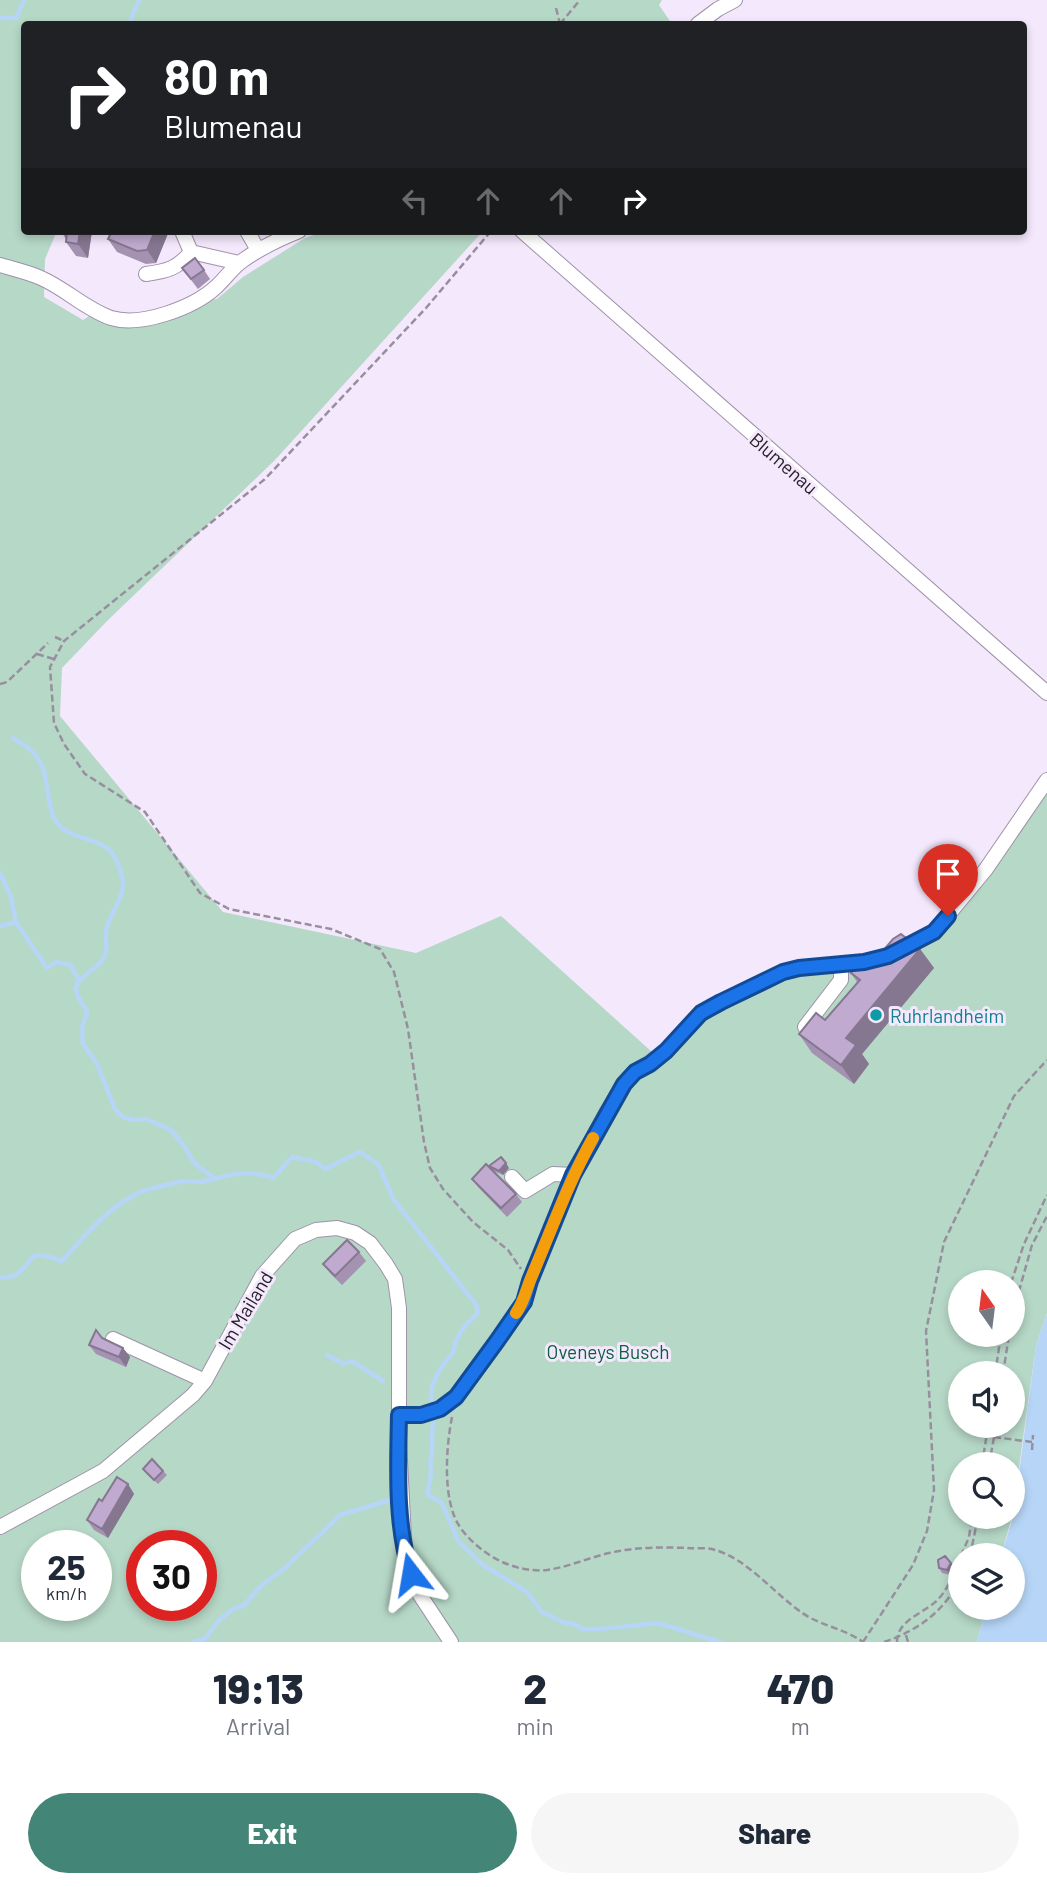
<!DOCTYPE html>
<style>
body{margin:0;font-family:Barlow,sans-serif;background:#f6f6f7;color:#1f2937;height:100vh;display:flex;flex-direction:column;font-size:26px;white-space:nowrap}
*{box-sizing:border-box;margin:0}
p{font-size:23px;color:#747a83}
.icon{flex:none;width:38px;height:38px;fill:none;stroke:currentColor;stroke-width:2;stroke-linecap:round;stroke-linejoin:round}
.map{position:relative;height:1642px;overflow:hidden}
.panel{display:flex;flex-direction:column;background:#fff;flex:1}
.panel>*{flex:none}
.hud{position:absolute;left:21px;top:21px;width:1006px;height:214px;border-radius:7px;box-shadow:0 4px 10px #0003;background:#202124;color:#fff;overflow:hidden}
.needle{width:46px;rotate:346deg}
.controls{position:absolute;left:948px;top:1270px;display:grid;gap:14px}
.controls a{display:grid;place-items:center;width:77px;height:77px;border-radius:50%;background:#fff;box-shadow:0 4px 10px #0003;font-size:35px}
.speed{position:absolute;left:21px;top:1530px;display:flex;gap:14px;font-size:35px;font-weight:700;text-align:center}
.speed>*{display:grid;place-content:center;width:91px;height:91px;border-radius:50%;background:#fff;box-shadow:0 4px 10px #0003;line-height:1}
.speed small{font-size:18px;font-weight:400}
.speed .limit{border:10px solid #d22;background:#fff;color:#111}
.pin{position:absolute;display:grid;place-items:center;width:60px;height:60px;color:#fff;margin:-72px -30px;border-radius:50% 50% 50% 0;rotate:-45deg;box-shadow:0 0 7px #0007}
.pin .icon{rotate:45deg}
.me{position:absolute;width:77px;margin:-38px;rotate:346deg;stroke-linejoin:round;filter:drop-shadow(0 0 5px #0008)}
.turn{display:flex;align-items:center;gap:24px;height:147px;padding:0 28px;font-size:32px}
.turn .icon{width:91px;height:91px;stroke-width:2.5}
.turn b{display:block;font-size:49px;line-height:60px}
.lanes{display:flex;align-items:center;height:66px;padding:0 28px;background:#0003;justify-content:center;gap:35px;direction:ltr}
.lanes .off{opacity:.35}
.eta{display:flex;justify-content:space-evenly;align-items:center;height:119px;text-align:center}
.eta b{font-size:42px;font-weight:800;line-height:49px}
.primary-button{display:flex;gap:14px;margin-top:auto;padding:14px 28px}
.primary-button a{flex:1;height:80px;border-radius:42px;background:#438576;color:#fff;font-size:28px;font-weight:800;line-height:80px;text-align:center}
.primary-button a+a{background:#f6f6f7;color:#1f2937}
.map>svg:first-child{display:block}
.green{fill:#b6d8c7;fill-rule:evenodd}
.water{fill:#b7d6f7}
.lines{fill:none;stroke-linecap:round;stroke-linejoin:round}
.stream{stroke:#b7d6f7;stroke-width:4.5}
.minor-casing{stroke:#9f92a8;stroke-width:16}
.path{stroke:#988f9e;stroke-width:2.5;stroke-dasharray:7 3.5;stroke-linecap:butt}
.minor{stroke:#fff;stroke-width:14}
.wall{fill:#a592b2}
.shaded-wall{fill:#867791}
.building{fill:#c0aacf;stroke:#867791;stroke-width:2}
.route-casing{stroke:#114b97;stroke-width:18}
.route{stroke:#1a73e8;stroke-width:12}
.slow{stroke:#f59e0b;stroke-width:12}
.culture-dot{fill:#0f9aa8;stroke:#f4e8fc;stroke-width:2.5}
.labels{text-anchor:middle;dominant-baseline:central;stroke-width:6;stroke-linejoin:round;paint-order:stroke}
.street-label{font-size:19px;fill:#262029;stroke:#f4e8fc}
.culture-label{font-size:19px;fill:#0d838f;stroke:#f4e8fc;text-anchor:start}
.park-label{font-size:19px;fill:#0c5d41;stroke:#f4e8fc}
</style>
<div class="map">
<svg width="1047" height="1642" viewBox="0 0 1047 1642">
<rect width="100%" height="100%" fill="#f4e8fc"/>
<!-- green -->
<path class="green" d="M0,0h662l-3,5 13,19h-648v207h33l-12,28 -1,38 39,23 8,-5 33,11 36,-3 45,-23 12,-1 26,-22 62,-39 21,-7h157l-208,229 -168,161 -45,47 -2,48 163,196 193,41 85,-37 151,136 49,-39 98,-53 71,-6 59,-25 118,-146v530l-11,33 -23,164v-45h-52v52h51l-11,39h-40v52h25l-9,34h-977zM961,1283h52v52h-52zM961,1374h52v52h-52zM37,1545h59v60h-59zM142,1545h59v60h-59z"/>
<!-- water -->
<path class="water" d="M1047,1313v329h-70l9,-34h27v-52h-12l12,-39 23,-171z"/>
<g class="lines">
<!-- stream -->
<path class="stream" d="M0,18h16l8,-18
M129,24l10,-24
M13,738c6,4 16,9 21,15 16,18 11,45 20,65 13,26 53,15 63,44 2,5 6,14 6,20 1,17 -15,34 -17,50 -1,10 3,17 -2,26 -6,10 -28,21 -28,30 -1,8 8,17 11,24l-5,16 1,16 14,20 18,45 8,8 11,3 12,-1 25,11 14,17 9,16 20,15
M0,873l11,24 5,25 31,46 9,-6 15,3 8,16
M0,926l16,-4
M0,1277c27,3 26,-22 39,-22 7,0 16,4 23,6 24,-27 54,-64 91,-73 10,-2 22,-6 31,-7 7,0 15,2 22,0 26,-7 41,-12 67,-3l19,-21 24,5 9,7 35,-17 18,12 16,36 83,106v8c-12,10 -22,24 -24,39 -12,12 -23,30 -22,47
M327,1355l17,9 8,-3 31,20
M433,1423c-2,13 1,28 -3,41 4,11 -3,20 -2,31l14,8 16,38 25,24 44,27 15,20 23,11h7l10,6h18l58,-6 62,19
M193,1642l13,-4 12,-17 15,-12 10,-3 19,-21 23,-17 55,-53 50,-15"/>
<!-- minor casing -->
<g class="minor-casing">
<path id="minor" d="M698,24l20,-15 17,-9
M182,231l9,21 48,11
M247,231l11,19
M522,231l525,462
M0,265c13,4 28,7 41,13 25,11 44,31 70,40 30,9 82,-10 105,-31 9,-8 16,-19 26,-26 18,-13 37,-22 57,-30
M146,274c21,-3 31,-5 45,-22
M805,1027l36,-47v-16
M512,1177l13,14 28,-17 20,1
M113,1339l92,42
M399,1415h22l19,-6 16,-12 41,-56 27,-39 6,-21 43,-106 33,-62 18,-29 11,-12 15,-8 16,-13 35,-38 82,-41 15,-4 66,-6 24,-6 46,-24 52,-63 61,-89
M0,1527l103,-56 90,-76 12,-14 57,-105 33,-37 21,-9 21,-2 18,5 15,10 16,21 9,15 4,29v134l6,114 15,39 31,47"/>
</g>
<!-- path -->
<path class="path" d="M556,8l4,16
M560,24l20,-24
M491,231l-65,77 -161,171 -201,162 -14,26 4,56 10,21 21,30 60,38 55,81 29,16 102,20 49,20 14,23 14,57 16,113 6,26 13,21 30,33 35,28 13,19
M55,637l9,4
M37,654l17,5
M0,684l7,-2 41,-39
M1011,1283l13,-39 23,-49
M1013,1312l19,-67 15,-29
M995,1374l6,-39
M1003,1374l6,-39
M452,1417c-6,30 -10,84 8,110 8,12 19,21 31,29 16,10 37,16 56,14 21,-3 41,-12 62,-17 26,-6 53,-6 79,-5 8,1 19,-1 27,2 31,8 60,44 86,62 19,14 43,16 62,30
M994,1437l38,5
M1032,1450l1,-15
M982,1465l6,-39
M989,1465l7,-39
M961,1556l8,-19 3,-20
M970,1556l8,-39
M906,1635l2,7
M863,1642l50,-77 14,-34 7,-41 -8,-159 18,-89 70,-146 33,-36
M884,1642c35,-12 61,-31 77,-65
M897,1642c0,-24 31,-29 44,-46 9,-11 14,-26 20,-39"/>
<!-- minor -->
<use href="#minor" class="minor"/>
</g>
<!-- wall -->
<path class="wall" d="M61,231h31l-4,27 -12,-2 -10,-14v-3z
M112,231h57l-13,32 -10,1 -29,-12 -9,-13z
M182,268l22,2 6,9 -12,10z
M920,949l14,19 -72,86 7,10 -15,20 -42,-31 -13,-19 26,-14 32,-38 -6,-9z
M489,1166l20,2 -6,7 -10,-4 23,23 6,8 -15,15 -29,-30 -6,-8z
M359,1252l7,9 -24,24 -12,-12 -7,-9z
M102,1338l21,10 7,9 -4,10 -30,-13 -7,-9z
M143,1469l20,2 4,4 -9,9z
M128,1484l6,10 -26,44 -14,-8 -7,-10 15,-19z
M954,1567l-4,8 -8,-2 -3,-5z"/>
<!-- shaded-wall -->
<path class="shaded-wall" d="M80,231h12l-4,27 -10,-14z
M155,231h14l-13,32 -9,-13z
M920,949l14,19 -72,86 7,10 -15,20 -13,-19 5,-27z
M506,1163l3,5 -6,7 -4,-4z
M123,1348l7,9 -4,10 -7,-10z
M128,1484l6,10 -26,44 -6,-9z
M951,1563l3,4 -4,8 -3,-5z"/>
<!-- building -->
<path class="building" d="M67,231h13l-2,13 -12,-2z
M112,231h43l-8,19 -10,1 -29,-12z
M195,258l9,12 -13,9 -9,-11z
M901,934l19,15 -74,89 10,7 -15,20 -42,-31 17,-21 9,7 35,-40 -9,-7 11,-14 9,6 22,-26z
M501,1157l5,6 -7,8 -10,-5z
M486,1164l30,30 -15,14 -29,-29z
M347,1240l12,12 -24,24 -12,-12z
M96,1330l6,8 21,10 -4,9 -30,-12z
M152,1459l11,12 -9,9 -11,-11z
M117,1477l11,7 -26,45 -15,-9 12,-21 3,2z
M945,1556l6,7 -4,7 -8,-2 -1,-8z"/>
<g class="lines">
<!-- route casing -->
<g class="route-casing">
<path id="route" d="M411,1574c-16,-49 -13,-108 -12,-159h22l19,-6 16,-12 41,-56 27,-39 6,-21 43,-106 51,-91 11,-12 15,-8 16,-13 35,-38 20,-11 62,-30 16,-4 65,-6 24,-6 46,-24 14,-16"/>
</g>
<!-- route -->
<use href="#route" class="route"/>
<!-- slow -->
<path class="slow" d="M516,1313c8,-11 10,-23 15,-35 20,-47 37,-95 62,-140"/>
</g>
<!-- markers -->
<circle class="culture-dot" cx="876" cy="1015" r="7"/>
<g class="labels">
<!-- street labels -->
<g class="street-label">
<text transform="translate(784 463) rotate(41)">Blumenau</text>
<text transform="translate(245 1310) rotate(-59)">Im Mailand</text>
</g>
<!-- culture labels -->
<g class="culture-label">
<text x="890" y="1015">Ruhrlandheim</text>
</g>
<!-- park labels -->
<g class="park-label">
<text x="608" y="1351">Oveneys Busch</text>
</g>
</g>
</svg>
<div class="controls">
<a><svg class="needle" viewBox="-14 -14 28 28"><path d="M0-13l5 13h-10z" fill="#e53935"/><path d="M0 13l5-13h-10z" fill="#747a83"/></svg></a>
<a><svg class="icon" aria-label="sound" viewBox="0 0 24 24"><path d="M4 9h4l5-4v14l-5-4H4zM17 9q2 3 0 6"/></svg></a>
<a><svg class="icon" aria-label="search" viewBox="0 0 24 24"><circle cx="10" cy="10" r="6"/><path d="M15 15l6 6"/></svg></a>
<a><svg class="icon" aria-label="layers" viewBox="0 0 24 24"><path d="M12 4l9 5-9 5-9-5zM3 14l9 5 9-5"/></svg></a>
</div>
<div class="speed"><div>25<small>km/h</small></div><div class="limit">30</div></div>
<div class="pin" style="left:948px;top:916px;background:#d93025"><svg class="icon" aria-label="arrive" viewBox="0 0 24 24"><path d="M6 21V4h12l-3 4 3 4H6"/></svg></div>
<svg class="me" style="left:411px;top:1574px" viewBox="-20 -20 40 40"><path d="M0-17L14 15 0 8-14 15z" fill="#1a73e8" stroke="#fff" stroke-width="4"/></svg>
<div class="hud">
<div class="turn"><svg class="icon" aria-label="right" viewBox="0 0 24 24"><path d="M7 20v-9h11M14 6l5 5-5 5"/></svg><div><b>80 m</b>Blumenau</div></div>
<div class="lanes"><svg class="icon off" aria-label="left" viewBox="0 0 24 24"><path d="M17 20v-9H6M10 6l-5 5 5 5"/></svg><svg class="icon off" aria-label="ahead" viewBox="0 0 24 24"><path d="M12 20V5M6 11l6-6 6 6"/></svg><svg class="icon off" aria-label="ahead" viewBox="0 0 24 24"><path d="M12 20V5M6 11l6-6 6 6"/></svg><svg class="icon" aria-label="right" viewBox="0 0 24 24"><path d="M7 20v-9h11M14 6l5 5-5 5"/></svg></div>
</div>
</div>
<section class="panel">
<div class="eta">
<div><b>19:13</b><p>Arrival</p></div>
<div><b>2</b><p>min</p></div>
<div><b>470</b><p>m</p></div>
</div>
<div class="primary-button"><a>Exit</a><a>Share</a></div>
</section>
